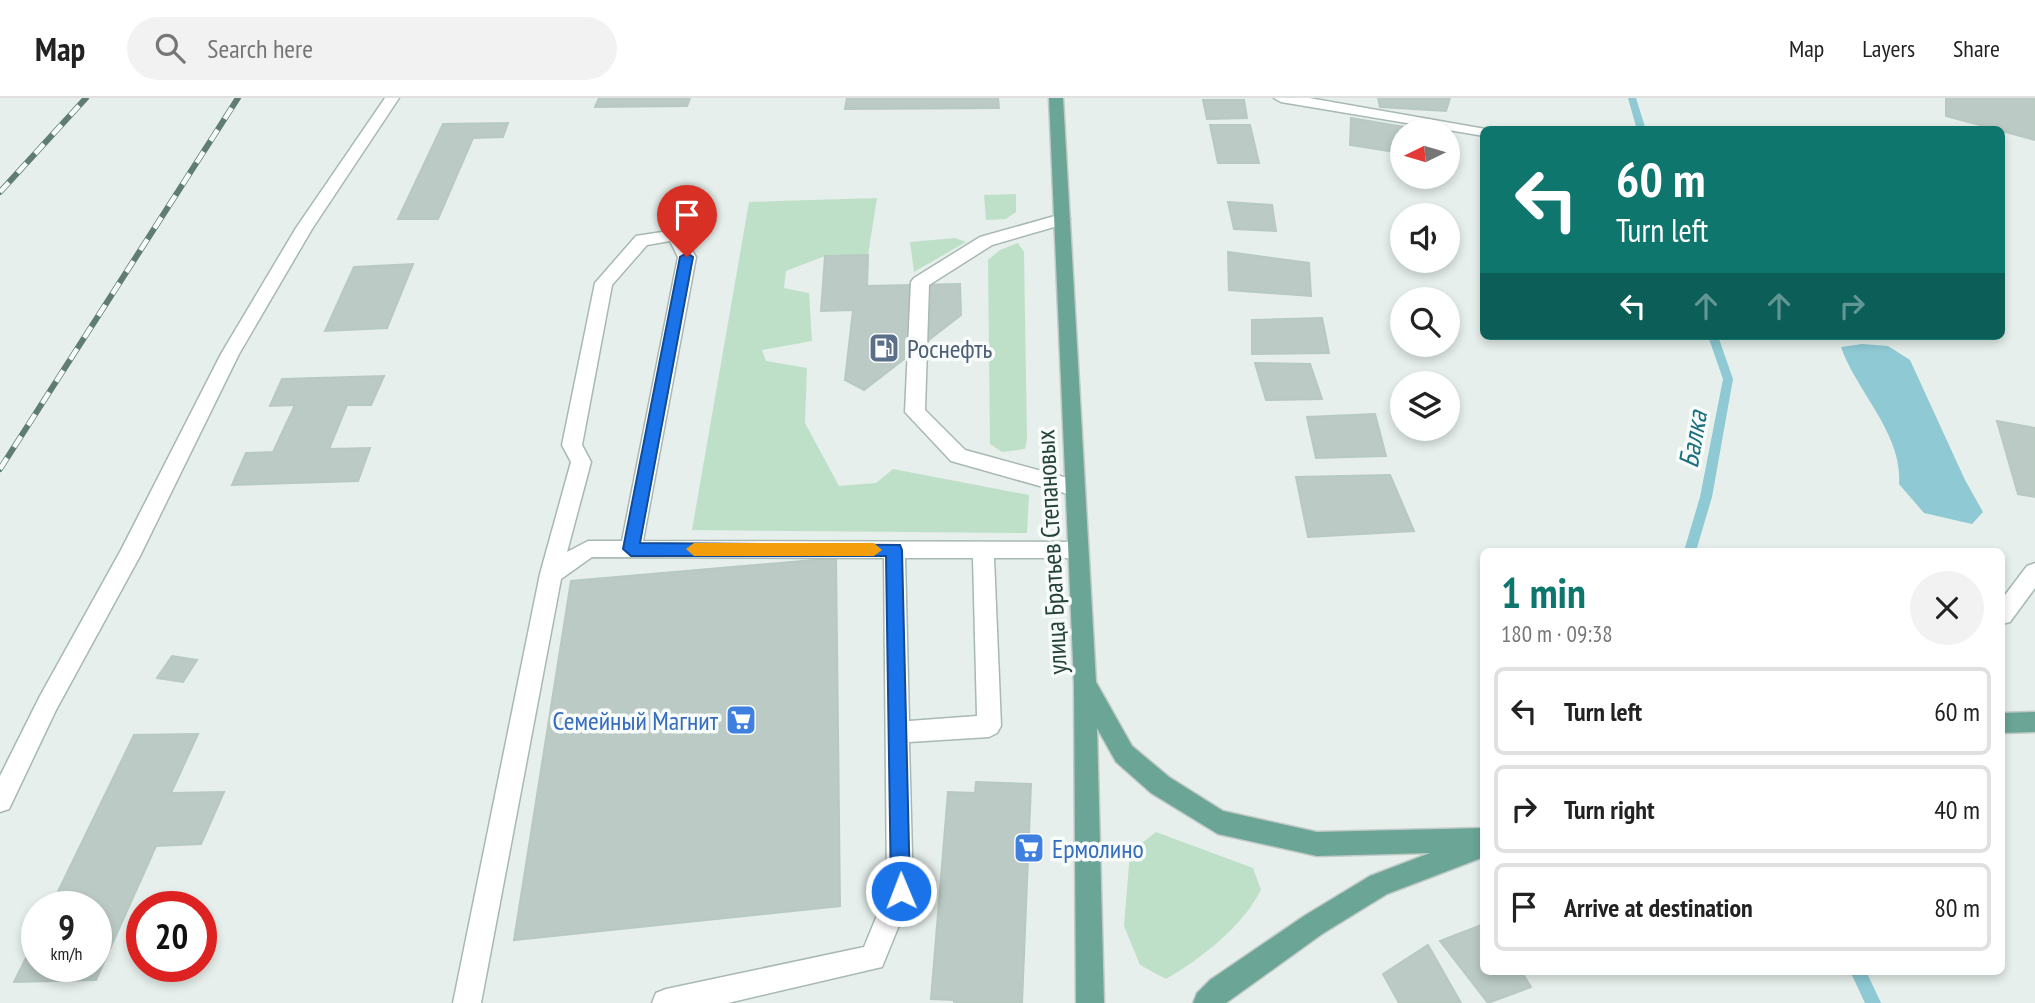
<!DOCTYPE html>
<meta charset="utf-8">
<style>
body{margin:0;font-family:"PT Sans Narrow",sans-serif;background:#f2f2f2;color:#222;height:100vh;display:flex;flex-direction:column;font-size:26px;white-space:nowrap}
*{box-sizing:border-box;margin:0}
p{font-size:23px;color:#767676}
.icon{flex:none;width:38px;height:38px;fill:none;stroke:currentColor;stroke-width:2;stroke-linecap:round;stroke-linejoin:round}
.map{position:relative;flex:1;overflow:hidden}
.panel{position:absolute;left:1480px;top:450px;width:525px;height:427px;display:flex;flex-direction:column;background:#fff;border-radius:10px;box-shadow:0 4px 10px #0003}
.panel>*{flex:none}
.guide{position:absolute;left:1480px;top:28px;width:525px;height:214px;border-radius:10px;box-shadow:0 4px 10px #0003;background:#0f766e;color:#fff;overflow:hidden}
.needle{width:46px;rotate:265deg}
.controls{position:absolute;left:1390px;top:21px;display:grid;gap:14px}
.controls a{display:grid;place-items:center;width:70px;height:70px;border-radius:50%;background:#fff;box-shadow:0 4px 10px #0003;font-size:35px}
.speed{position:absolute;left:21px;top:793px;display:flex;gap:14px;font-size:35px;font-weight:700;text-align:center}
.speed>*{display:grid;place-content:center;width:91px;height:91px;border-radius:50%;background:#fff;box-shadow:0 4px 10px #0003;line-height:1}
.speed small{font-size:18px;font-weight:400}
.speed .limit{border:10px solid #d22;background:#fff;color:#111}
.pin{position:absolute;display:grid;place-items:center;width:60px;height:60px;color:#fff;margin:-72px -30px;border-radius:50% 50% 50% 0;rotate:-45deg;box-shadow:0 0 7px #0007}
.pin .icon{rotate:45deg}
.me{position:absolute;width:77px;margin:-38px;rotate:359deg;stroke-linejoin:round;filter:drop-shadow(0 0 5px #0008)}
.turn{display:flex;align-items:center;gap:24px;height:147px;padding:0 21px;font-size:32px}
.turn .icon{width:91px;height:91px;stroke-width:2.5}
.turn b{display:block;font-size:49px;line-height:60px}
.lanes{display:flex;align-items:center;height:66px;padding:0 21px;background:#0003;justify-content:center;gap:35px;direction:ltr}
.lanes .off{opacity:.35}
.round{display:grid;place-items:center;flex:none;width:74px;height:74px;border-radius:37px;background:#f2f2f2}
.overview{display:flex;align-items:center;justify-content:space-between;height:119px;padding:0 21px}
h1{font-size:42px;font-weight:700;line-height:52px;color:#0f766e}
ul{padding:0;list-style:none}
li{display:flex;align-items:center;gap:21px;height:88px;margin:0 14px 10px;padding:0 7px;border:4px solid #e0e0e0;border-radius:10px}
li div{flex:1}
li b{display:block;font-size:26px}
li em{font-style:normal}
header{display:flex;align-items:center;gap:42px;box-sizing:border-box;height:98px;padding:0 35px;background:#fff;border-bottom:2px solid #e0e0e0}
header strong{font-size:33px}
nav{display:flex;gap:38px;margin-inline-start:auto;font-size:24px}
.search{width:490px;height:63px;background:#f2f2f2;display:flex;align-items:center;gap:18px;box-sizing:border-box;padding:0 24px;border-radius:38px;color:#767676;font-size:26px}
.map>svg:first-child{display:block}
.green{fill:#bfe0c8}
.water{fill:#8ec9d4}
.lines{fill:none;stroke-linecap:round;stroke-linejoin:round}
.stream{fill:#8ec9d4;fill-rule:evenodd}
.building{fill:#bbcac4;stroke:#b8c9c2;stroke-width:2}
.service-casing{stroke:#a8b8b2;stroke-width:3}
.minor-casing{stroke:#a8b8b2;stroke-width:3}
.primary-casing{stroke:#c2cac8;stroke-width:3}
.service{fill:#fff;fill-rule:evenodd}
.minor{fill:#fff;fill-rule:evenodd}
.primary{fill:#6aa596;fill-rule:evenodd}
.rail-casing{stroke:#5f7d75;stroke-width:6}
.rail{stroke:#f7fbf9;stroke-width:4.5;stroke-dasharray:13;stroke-linecap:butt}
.route{fill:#1a73e8;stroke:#114b97;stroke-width:2}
.slow{fill:#f59e0b}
.labels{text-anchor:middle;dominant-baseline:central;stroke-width:7;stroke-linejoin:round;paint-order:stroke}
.service-label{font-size:26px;fill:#4e5e75;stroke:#f7fbf9;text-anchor:start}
.street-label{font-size:26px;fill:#24423a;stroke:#f7fbf9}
.shop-label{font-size:26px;fill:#366cbe;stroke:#f7fbf9;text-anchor:end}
.water-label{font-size:28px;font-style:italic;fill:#1c6f80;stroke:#f7fbf9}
</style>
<header>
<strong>Map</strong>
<div class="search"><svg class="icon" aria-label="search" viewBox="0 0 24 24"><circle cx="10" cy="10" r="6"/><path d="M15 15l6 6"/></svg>Search here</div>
<nav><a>Map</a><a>Layers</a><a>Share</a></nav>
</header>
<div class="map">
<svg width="2035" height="905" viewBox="0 0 2035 905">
<rect width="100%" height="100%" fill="#e6efeb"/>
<!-- green -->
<path class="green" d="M1016,96v18l-10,7 -20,1 -2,-25z
M877,100l-9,57 -43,1 -39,15 -2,17 25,5 3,48 -50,9 4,11 41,7 -2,55 34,63 37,-3 17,-14 136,26 -2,38 -335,-3 57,-328z
M955,140l11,4 -52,30 -4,-30z
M1018,145l6,9 3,188 -2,9 -23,3 -12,-8 -2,-184 12,-10z
M1156,734l97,36 8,22c-19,37 -59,68 -95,89l-26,-14 -16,-39 6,-74z"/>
<!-- water -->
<path class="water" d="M1862,246l26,2 22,14 55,120 18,32 -11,12 -48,-11 -25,-29c4,-50 -43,-93 -58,-137z"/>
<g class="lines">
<!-- stream -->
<path class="stream" d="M1628,0h8l10,32h-9z
M1708,238h10l15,43 -21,118 -16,54h-12l16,-54 23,-118z
M1850,873h16l15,32h-16z"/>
</g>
<!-- building -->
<path class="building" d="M599,0h91l-3,8 -92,1z
M847,0h151l1,10 -154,1z
M1378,0h72l-4,13 -66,-4z
M1946,0h89v42l-89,-24z
M1203,2h41l3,18 -40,1z
M1351,20l72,12v1h-21v22l-52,-8z
M508,25l-5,14 -30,1 -35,81h-40l45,-95z
M1210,27h40l9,38h-41z
M1228,104l44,3 4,26 -42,-2z
M1228,154l81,11 2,33 -82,-6z
M868,157l-1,31 93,-2 1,31 -97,75 -19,-10 8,-70 -32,1 4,-55z
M413,166l-26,64 -62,3 29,-64z
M1322,220l7,35 -77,1v-34z
M1255,265l55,1 12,35 -56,1z
M384,278l-13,29h-24l-18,44 41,-1 -12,33 -126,4 14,-32 27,-1 22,-47 -25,1 12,-27z
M1375,316l11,42 -70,2 -9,-41z
M1997,323l38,7v69l-17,-3z
M1390,377l24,56 -106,6 -12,-60z
M836,460l4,348 -326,34 57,-359z
M172,558l25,4 -14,22 -26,-4z
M198,636l-27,59 53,-1 -23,52 -45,2 -60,134 -82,2 23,-46v30h59v-60h-45l83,-171z
M976,684l55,2 -9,219h-68v-3l-23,-1 17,-207 27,1z
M1484,826v47h37l10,16 -43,16 -48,-62z
M1428,847l33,58h-62l-16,-29z"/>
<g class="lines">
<!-- service casing -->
<g class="service-casing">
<path id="service" d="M1062,116l8,5 -2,4 -76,22 -63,40 -4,125 40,40 117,32 3,6 -3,6 -7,2 -124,-35 -46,-49 6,-130 3,-4 66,-41z
M675,132l6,1 15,26 -53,284 435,1 7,2 3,6 -3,6 -7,2h-84l7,168 -4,7 -8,4 -80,5 4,149 -31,76 -154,36h-76l4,-10 10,-4 198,-42 23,-56 -3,-333 -292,-1 -31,22 -80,424h-28l87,-429 31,-112 -9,-17 33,-162 41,-47zM670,143l8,16 -56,284h-34l-21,11 24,-90 -9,-17 30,-160 35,-40zM905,460h68l4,158 -68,5z
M2035,465v25l-25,34 -8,2v-25l25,-33z"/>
</g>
<!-- minor casing -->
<g class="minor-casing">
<path id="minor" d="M385,0h14l-87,131 -73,125 -99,202 -84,154 -47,99 -9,3v-36l40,-80 81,-146 100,-196 75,-126z
M1274,0h35l182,32h-7v6l-203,-34z"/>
</g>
<!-- primary casing -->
<g class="primary-casing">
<path id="primary" d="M1049,0h14l33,584 36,64 37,31 54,34 94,21 167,-4v29l-97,37 -65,40 -96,69h-33l4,-10 13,-13 94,-64 66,-40 60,-23 -113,3 -99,-22 -67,-41 -35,-31 -19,-34 7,275h-28l-2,-319z
M2035,614v20l-33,1v-20z"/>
</g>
<!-- service -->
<use href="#service" class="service"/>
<!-- minor -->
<use href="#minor" class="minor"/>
<!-- primary -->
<use href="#primary" class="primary"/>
<!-- rail casing -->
<g class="rail-casing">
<path id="rail" d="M0,94l86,-94
M0,371l238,-371"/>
</g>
<!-- rail -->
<use href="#rail" class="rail"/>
</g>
<!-- route -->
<path class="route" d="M687,155l6,4 -53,286 260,2 2,5 8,341 -3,7 -6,3 -7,-3 -3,-7 -5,-335h-255l-8,-7 57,-292z"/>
<!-- slow -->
<path class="slow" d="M694,445h180l8,7 -8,6h-180l-8,-7z"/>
<!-- icons -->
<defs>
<g id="fuel-square" transform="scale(1.575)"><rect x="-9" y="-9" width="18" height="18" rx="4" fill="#5c6f8a" stroke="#f7fbf9"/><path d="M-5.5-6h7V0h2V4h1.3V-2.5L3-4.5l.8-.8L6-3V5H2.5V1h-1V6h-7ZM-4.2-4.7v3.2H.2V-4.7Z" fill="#fff"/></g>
<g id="supermarket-square" transform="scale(1.575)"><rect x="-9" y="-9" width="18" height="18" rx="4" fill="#3f7fe0" stroke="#f7fbf9"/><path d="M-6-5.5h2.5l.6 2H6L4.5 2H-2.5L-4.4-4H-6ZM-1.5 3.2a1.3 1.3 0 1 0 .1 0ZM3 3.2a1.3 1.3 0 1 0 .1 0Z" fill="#fff"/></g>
</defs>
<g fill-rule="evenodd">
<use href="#fuel-square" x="884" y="250"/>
<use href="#supermarket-square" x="741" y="622"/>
<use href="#supermarket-square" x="1029" y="750"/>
</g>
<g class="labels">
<!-- service labels -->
<g class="service-label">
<text x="907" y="250">Роснефть</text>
</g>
<!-- street labels -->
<g class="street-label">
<text transform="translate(1051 454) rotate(-93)">улица Братьев Степановых</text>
</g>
<!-- shop labels -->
<g class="shop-label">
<text x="718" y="622">Семейный Магнит</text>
<text x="1052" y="750" text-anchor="start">Ермолино</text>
</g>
<!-- water labels -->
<g class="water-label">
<text transform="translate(1692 341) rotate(-80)">Балка</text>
</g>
</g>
</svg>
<div class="controls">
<a><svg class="needle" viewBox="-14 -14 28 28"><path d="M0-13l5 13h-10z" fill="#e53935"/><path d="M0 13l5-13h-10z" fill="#767676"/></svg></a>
<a><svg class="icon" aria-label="sound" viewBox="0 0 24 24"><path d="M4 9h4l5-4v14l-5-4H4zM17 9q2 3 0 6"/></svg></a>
<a><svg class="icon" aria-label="search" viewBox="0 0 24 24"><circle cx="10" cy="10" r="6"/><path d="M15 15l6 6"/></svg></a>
<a><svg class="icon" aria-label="layers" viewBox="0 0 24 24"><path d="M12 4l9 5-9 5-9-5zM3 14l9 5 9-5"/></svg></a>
</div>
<div class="speed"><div>9<small>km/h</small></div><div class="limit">20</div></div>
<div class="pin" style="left:687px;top:159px;background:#d93025"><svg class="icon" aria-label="arrive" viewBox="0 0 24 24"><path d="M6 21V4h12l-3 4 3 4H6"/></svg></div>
<svg class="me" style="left:901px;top:793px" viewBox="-20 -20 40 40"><circle r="17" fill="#1a73e8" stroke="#fff" stroke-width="3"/><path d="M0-11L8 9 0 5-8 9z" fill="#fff"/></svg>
<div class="guide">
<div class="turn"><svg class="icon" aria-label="left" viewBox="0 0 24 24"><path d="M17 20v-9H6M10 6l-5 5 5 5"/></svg><div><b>60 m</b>Turn left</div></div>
<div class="lanes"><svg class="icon" aria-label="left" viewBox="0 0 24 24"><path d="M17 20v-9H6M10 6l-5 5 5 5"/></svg><svg class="icon off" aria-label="ahead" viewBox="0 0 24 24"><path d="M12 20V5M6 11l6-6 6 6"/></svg><svg class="icon off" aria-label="ahead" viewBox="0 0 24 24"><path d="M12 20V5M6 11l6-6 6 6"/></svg><svg class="icon off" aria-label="right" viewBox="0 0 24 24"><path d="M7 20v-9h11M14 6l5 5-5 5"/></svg></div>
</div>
<section class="panel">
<div class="overview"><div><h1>1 min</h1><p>180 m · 09:38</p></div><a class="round"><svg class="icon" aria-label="close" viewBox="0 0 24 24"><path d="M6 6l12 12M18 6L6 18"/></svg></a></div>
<ul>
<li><svg class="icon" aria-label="left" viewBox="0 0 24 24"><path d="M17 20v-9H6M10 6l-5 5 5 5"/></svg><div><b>Turn left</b></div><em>60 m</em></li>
<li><svg class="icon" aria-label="right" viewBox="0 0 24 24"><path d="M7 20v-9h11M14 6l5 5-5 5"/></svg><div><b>Turn right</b></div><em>40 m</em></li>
<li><svg class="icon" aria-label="arrive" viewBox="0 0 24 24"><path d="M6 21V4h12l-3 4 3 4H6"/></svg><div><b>Arrive at destination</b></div><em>80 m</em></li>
</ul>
</section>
</div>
